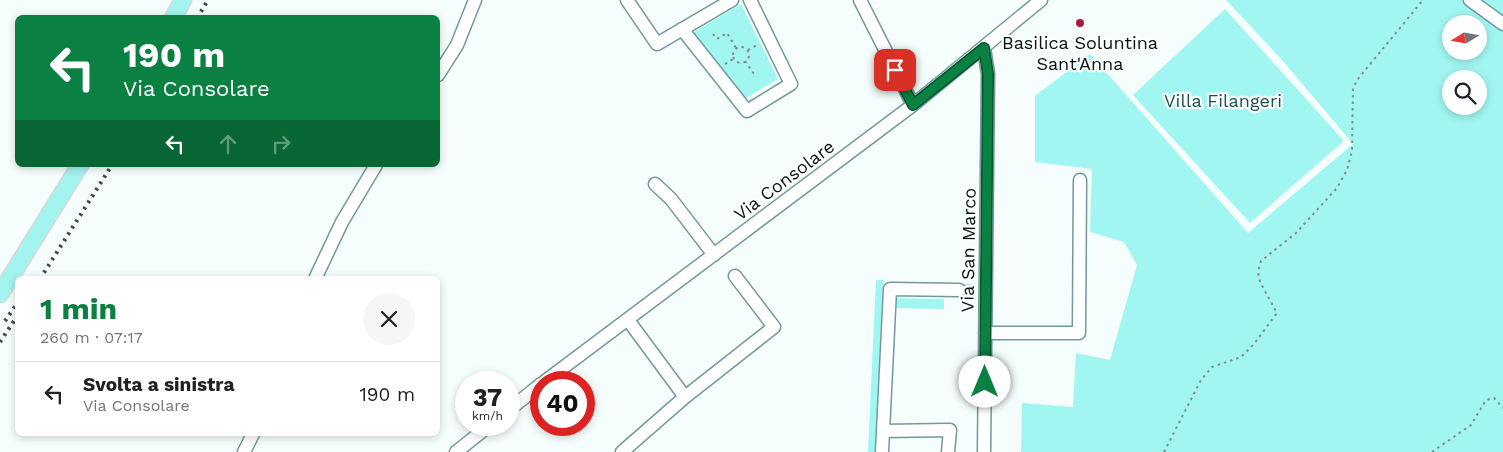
<!DOCTYPE html>
<html lang="it">
<meta charset="utf-8">
<style>
body{margin:0;font-family:"Work Sans",sans-serif;background:#f6f6f6;color:#202124;height:100vh;display:flex;flex-direction:column;font-size:19px;white-space:nowrap}
*{box-sizing:border-box;margin:0}
p{font-size:16px;color:#757577}
.icon{flex:none;width:28px;height:28px;fill:none;stroke:currentColor;stroke-width:2;stroke-linecap:round;stroke-linejoin:round}
.map{position:relative;flex:1;overflow:hidden}
.details{position:absolute;left:15px;top:276px;width:425px;height:160px;display:flex;flex-direction:column;background:#fff;border-radius:8px;box-shadow:0 2px 8px #0003}
.details>*{flex:none}
.top-card{position:absolute;left:15px;top:15px;width:425px;height:152px;border-radius:8px;box-shadow:0 2px 8px #0003;background:#0b8043;color:#fff;overflow:hidden}
.needle{width:32px;rotate:259deg}
.buttons{position:absolute;left:1442px;top:15px;display:grid;gap:10px}
.buttons a{display:grid;place-items:center;width:45px;height:45px;border-radius:50%;background:#fff;box-shadow:0 2px 8px #0003;font-size:25px}
.speed{position:absolute;left:455px;top:371px;display:flex;gap:10px;font-size:25px;font-weight:700;text-align:center}
.speed>*{display:grid;place-content:center;width:65px;height:65px;border-radius:50%;background:#fff;box-shadow:0 2px 8px #0003;line-height:1}
.speed small{font-size:12px;font-weight:400}
.speed .limit{border:8px solid #d22;background:#fff;color:#111}
.pin{position:absolute;display:grid;place-items:center;width:42px;height:42px;color:#fff;margin:-21px;border-radius:10px;box-shadow:0 2px 8px #0006}
.me{position:absolute;width:55px;margin:-28px;rotate:0deg;stroke-linejoin:round;filter:drop-shadow(0 0 4px #0008)}
.turn{display:flex;align-items:center;gap:18px;height:105px;padding:0 25px;font-size:22px}
.turn .icon{width:65px;height:65px;stroke-width:2.5}
.turn b{display:block;font-size:35px;line-height:42px}
.lanes{display:flex;align-items:center;height:48px;padding:0 25px;background:#0003;justify-content:center;gap:25px;direction:ltr}
.lanes .off{opacity:.35}
.round{display:grid;place-items:center;flex:none;width:52px;height:52px;border-radius:26px;background:#f6f6f6}
.overview{display:flex;align-items:center;justify-content:space-between;height:85px;padding:0 25px}
h1{font-size:30px;font-weight:700;line-height:38px;color:#0b8043}
ul{padding:0;list-style:none}
li{display:flex;align-items:center;gap:15px;height:65px;padding:0 25px;border-top:1px solid #e0e0e0}
li div{flex:1}
li b{display:block;font-size:19px}
li em{font-style:normal}
.map>svg:first-child{display:block}
.green{fill:#a1f6f1;fill-rule:evenodd}
.lines{fill:none;stroke-linecap:round;stroke-linejoin:round}
.minor-tunnel{stroke:#d1dbda;stroke-width:12;stroke-dasharray:12 6;stroke-linecap:butt}
.minor-casing{stroke:#719a98;stroke-width:15}
.major-casing{stroke:#d7d9d9;stroke-width:19}
.path{stroke:#828e8d;stroke-width:2;stroke-dasharray:2.5 4;stroke-linecap:butt}
.minor{stroke:#fff;stroke-width:12}
.major{stroke:#a3f3ef;stroke-width:16}
.rail{stroke:#3d4b4a;stroke-width:4;stroke-dasharray:2.5 5;stroke-linecap:butt}
.route-casing{stroke:#07532c;stroke-width:12}
.route{stroke:#0b8043;stroke-width:9}
.poi-dot{fill:#ab1743;stroke:#fff;stroke-width:2}
.labels{text-anchor:middle;dominant-baseline:central;stroke-width:4.5;stroke-linejoin:round;paint-order:stroke}
.poi-label{font-size:18px;fill:#041413;stroke:#fff}
.park-label{font-size:18px;fill:#165351;stroke:#fff}
.street-label{font-size:18px;fill:#041413;stroke:#fff}
</style>
<div class="map">
<svg width="1503" height="452" viewBox="0 0 1503 452">
<rect width="100%" height="100%" fill="#f5fefd"/>
<!-- green -->
<path class="green" d="M1226,0h277v452h-482l1,-49 51,4 3,-54 34,7 27,-95 -13,-23 -34,-10 2,-63 -57,-7v-66l55,-42 158,179 105,-89 -70,-83zM1451,24h28v27h-28zM1451,79h28v27h-28z
M741,4l37,75 -32,19 -52,-66z
M1225,9l119,132 -94,82 -117,-128z
M876,280h7l-8,172h-7z
M895,298l49,1v10l-49,-1z"/>
<g class="lines">
<!-- minor-tunnel -->
<path class="minor-tunnel" d="M959,290h13"/>
<!-- minor casing -->
<g class="minor-casing">
<path id="minor" d="M627,0l30,44 75,-44
M860,0l53,105
M1470,0l33,24
M682,29l65,82 44,-27 -41,-84
M438,75l19,-30 18,-45
M655,184l16,15 43,56
M315,279l27,-57 34,-57
M628,320l57,77
M985,333h94l1,-153
M544,382l369,-277 128,-105
M509,410l32,-26
M883,431l67,-1 -2,22
M244,452l9,-18
M456,452l34,-27
M622,452l63,-55 89,-70 -39,-51
M882,452l8,-163 69,1
M984,452l4,-378 -4,-26"/>
</g>
<!-- major casing -->
<g class="major-casing">
<path id="major" d="M173,18l10,-18
M0,294l80,-129"/>
</g>
<!-- path -->
<path class="path" d="M713,34l4,5 10,-6 9,15
M733 55a8 8 0 1 1 16 0a8 8 0 1 1-16 0Z
M748,50l11,-6
M745,61l9,13
M725,64l8,-5
M1164,452l37,-72 11,-13 29,-10 13,-13 23,-31 -17,-31 -2,-10 3,-11 35,-28 41,-45 10,-18 5,-19 1,-62 4,-9 66,-80
M1432,452l39,-27 15,-25 8,-2 9,10"/>
<!-- minor -->
<use href="#minor" class="minor"/>
<!-- major -->
<use href="#major" class="major"/>
<!-- rail -->
<path class="rail" d="M197,18l11,-18
M40,279l72,-114
M5,321l13,-19
M0,342l18,-27"/>
</g>
<g class="lines">
<!-- route casing -->
<g class="route-casing">
<path id="route" d="M895,70l18,35 71,-57 4,26 -3,308"/>
</g>
<!-- route -->
<use href="#route" class="route"/>
</g>
<!-- markers -->
<circle class="poi-dot" cx="1080" cy="23" r="5"/>
<g class="labels">
<!-- poi labels -->
<g class="poi-label">
<text x="1080" y="42">Basilica Soluntina<tspan x="1080" dy="21">Sant'Anna</tspan></text>
</g>
<!-- park labels -->
<g class="park-label">
<text x="1223" y="100">Villa Filangeri</text>
</g>
<!-- street labels -->
<g class="street-label">
<text transform="translate(784 180) rotate(-37)">Via Consolare</text>
<text transform="translate(968 250) rotate(-89)">Via San Marco</text>
</g>
</g>
</svg>
<div class="buttons">
<a><svg class="needle" viewBox="-14 -14 28 28"><path d="M0-13l5 13h-10z" fill="#e53935"/><path d="M0 13l5-13h-10z" fill="#757577"/></svg></a>
<a><svg class="icon" aria-label="search" viewBox="0 0 24 24"><circle cx="10" cy="10" r="6"/><path d="M15 15l6 6"/></svg></a>
</div>
<div class="speed"><div>37<small>km/h</small></div><div class="limit">40</div></div>
<div class="pin" style="left:895px;top:70px;background:#d93025"><svg class="icon" aria-label="arrive" viewBox="0 0 24 24"><path d="M6 21V4h12l-3 4 3 4H6"/></svg></div>
<svg class="me" style="left:985px;top:382px" viewBox="-20 -20 40 40"><circle r="19" fill="#fff"/><path d="M0-13L10 11 0 6-10 11z" fill="#0b8043"/></svg>
<div class="top-card">
<div class="turn"><svg class="icon" aria-label="left" viewBox="0 0 24 24"><path d="M17 20v-9H6M10 6l-5 5 5 5"/></svg><div><b>190 m</b>Via Consolare</div></div>
<div class="lanes"><svg class="icon" aria-label="left" viewBox="0 0 24 24"><path d="M17 20v-9H6M10 6l-5 5 5 5"/></svg><svg class="icon off" aria-label="ahead" viewBox="0 0 24 24"><path d="M12 20V5M6 11l6-6 6 6"/></svg><svg class="icon off" aria-label="right" viewBox="0 0 24 24"><path d="M7 20v-9h11M14 6l5 5-5 5"/></svg></div>
</div>
<section class="details">
<div class="overview"><div><h1>1 min</h1><p>260 m · 07:17</p></div><a class="round"><svg class="icon" aria-label="close" viewBox="0 0 24 24"><path d="M6 6l12 12M18 6L6 18"/></svg></a></div>
<ul>
<li><svg class="icon" aria-label="left" viewBox="0 0 24 24"><path d="M17 20v-9H6M10 6l-5 5 5 5"/></svg><div><b>Svolta a sinistra</b><p>Via Consolare</p></div><em>190 m</em></li>
</ul>
</section>
</div>
